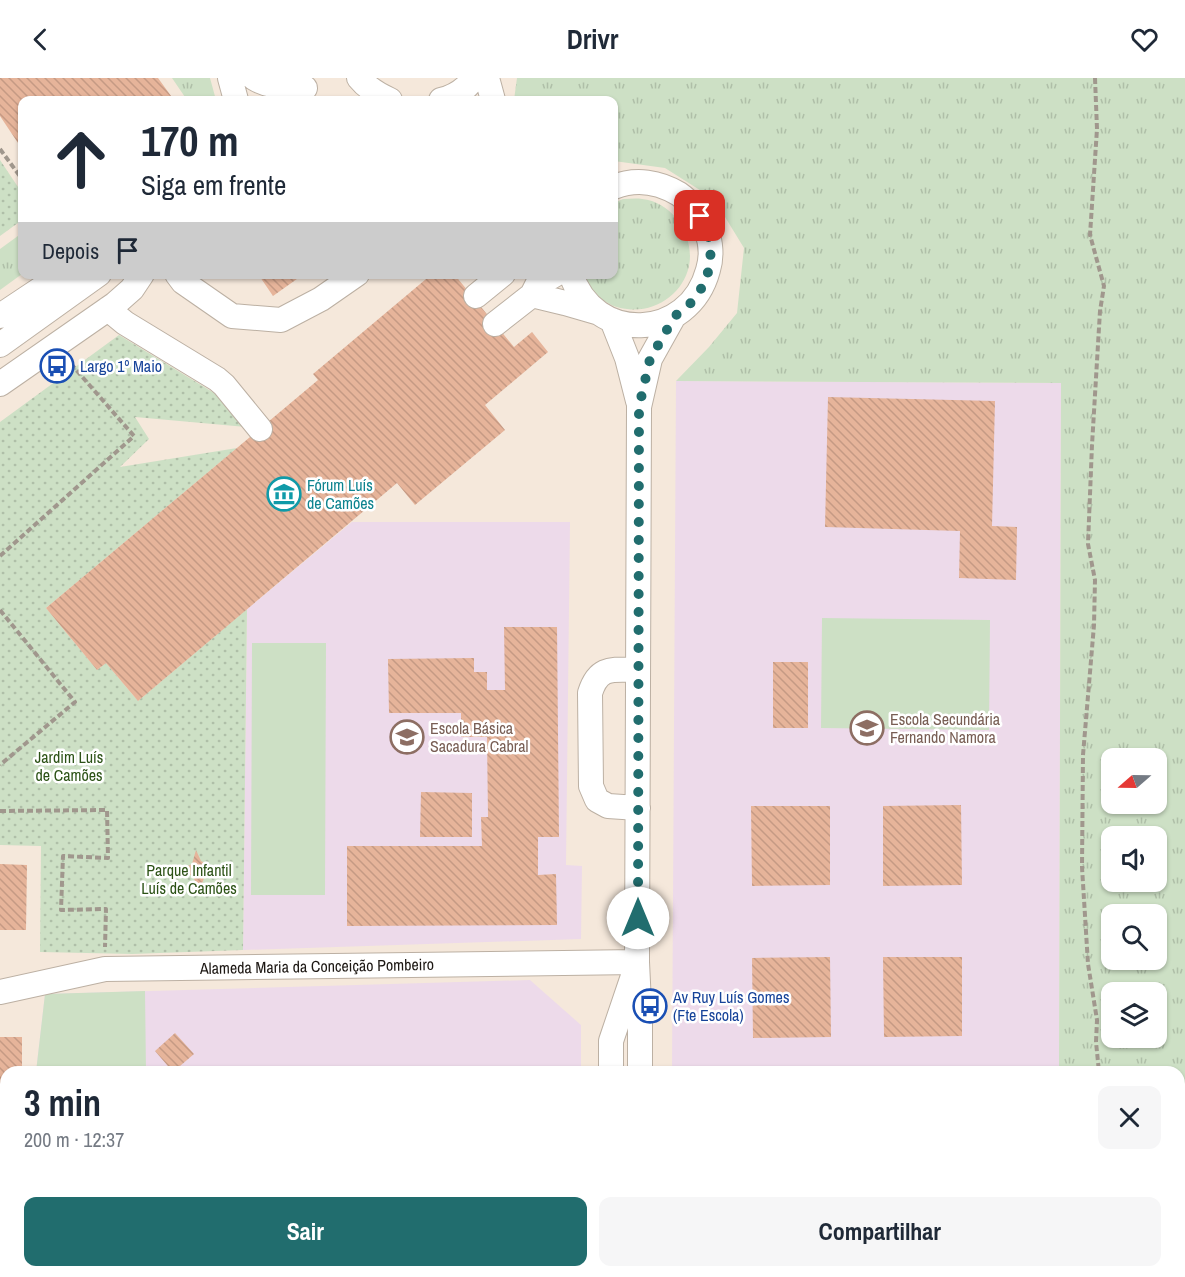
<!DOCTYPE html>
<html lang="pt">
<meta charset="utf-8">
<style>
body{margin:0;font-family:"Archivo Narrow",sans-serif;background:#f6f6f7;color:#1f2937;height:100vh;display:flex;flex-direction:column;font-size:22px;white-space:nowrap}
*{box-sizing:border-box;margin:0}
p{font-size:20px;color:#747a83}
.icon{flex:none;width:33px;height:33px;fill:none;stroke:currentColor;stroke-width:2;stroke-linecap:round;stroke-linejoin:round}
.map{position:relative;flex:1;overflow:hidden}
.sheet{position:absolute;left:0px;top:988px;width:1185px;height:212px;display:flex;flex-direction:column;background:#fff;border-radius:18px 18px 0 0;box-shadow:0 2px 4px #0004}
.sheet>*{flex:none}
.guide{position:absolute;left:18px;top:18px;width:600px;height:183px;border-radius:12px;box-shadow:0 2px 4px #0004;background:#fff;color:#1f2937;overflow:hidden}
.needle{width:39px;rotate:250deg}
.controls{position:absolute;left:1101px;top:670px;display:grid;gap:12px}
.controls a{display:grid;place-items:center;width:66px;height:66px;border-radius:12px;background:#fff;box-shadow:0 2px 4px #0004;font-size:30px}
.pin{position:absolute;display:grid;place-items:center;width:51px;height:51px;color:#fff;margin:-26px;border-radius:12px;box-shadow:0 3px 9px #0006}
.me{position:absolute;width:66px;margin:-33px;rotate:0deg;stroke-linejoin:round;filter:drop-shadow(0 0 4px #0008)}
.turn{display:flex;align-items:center;gap:21px;height:126px;padding:0 24px;font-size:27px}
.turn .icon{width:78px;height:78px;stroke-width:2.5}
.turn b{display:block;font-size:42px;line-height:51px}
.then{display:flex;align-items:center;height:57px;padding:0 24px;background:#0003;gap:12px;font-size:22px}
.round{display:grid;place-items:center;flex:none;width:63px;height:63px;border-radius:12px;background:#f6f6f7}
.head{display:flex;align-items:center;justify-content:space-between;height:102px;padding:0 24px}
h1{font-size:36px;font-weight:700;line-height:45px}
.action{display:flex;gap:12px;margin-top:auto;padding:12px 24px}
.action a{flex:1;height:69px;border-radius:12px;background:#216d6e;color:#fff;font-size:24px;font-weight:700;line-height:69px;text-align:center}
.action a+a{background:#f6f6f7;color:#1f2937}
header{display:flex;justify-content:space-between;align-items:center;height:78px;padding:0 24px;background:#fff;font-size:27px;font-weight:700}
.map>svg:first-child{display:block}
.education{fill:#eddaea}
.grass{fill:url(#grass-tufts);fill-rule:evenodd}
.park{fill:url(#park-dots)}
.pitch{fill:#cde0c5}
.building{fill:url(#building-back-hatch)}
.lines{fill:none;stroke-linecap:round;stroke-linejoin:round}
.minor-casing{stroke:#bcb0a3;stroke-width:26}
.path{stroke:#a0978d;stroke-width:4;stroke-dasharray:6 3;stroke-linecap:butt}
.minor{stroke:#fff;stroke-width:24}
.route{stroke:#216d6e;stroke-width:10;stroke-dasharray:0 18}
.labels{text-anchor:middle;dominant-baseline:central;stroke-width:5;stroke-linejoin:round;paint-order:stroke}
.transit-label{font-size:16px;fill:#164399;stroke:#fff;text-anchor:start}
.culture-label{font-size:16px;fill:#0d838f;stroke:#fff;text-anchor:start}
.education-label{font-size:16px;fill:#785e54;stroke:#fff;text-anchor:start}
.park-label{font-size:16px;fill:#2c5216;stroke:#fff}
.street-label{font-size:16px;fill:#1c1713;stroke:#fff}
</style>
<header><svg class="icon" aria-label="back" viewBox="0 0 24 24"><path d="M15 5l-7 7 7 7"/></svg>Drivr<svg class="icon" aria-label="heart" viewBox="0 0 24 24"><path d="M12 20l-8-8c-3-5 5-10 8-4 3-6 11-1 8 4z"/></svg></header>
<div class="map">
<svg width="1185" height="1199" viewBox="0 0 1185 1199">
<defs>
<pattern id="grass-tufts" width="24" height="20" patternUnits="userSpaceOnUse" patternTransform="scale(1.5)"><rect width="24" height="20" fill="#cde0c5"/><path d="M3 7l-1-3M5 7V3M7 7l1-3M15 17l-1-3M17 17v-4M19 17l1-3" fill="none" stroke="#afbfa8"/></pattern>
<pattern id="park-dots" width="8" height="8" patternUnits="userSpaceOnUse" patternTransform="scale(1.5)"><rect width="8" height="8" fill="#cde0c5"/><path d="M2 2h.1M6 6h.1" fill="none" stroke="#afbfa8" stroke-width="1.8" stroke-linecap="round"/></pattern>
<pattern id="building-back-hatch" width="6" height="6" patternUnits="userSpaceOnUse" patternTransform="scale(1.5)"><rect width="6" height="6" fill="#e6b49a"/><path d="M-1 5l2 2M0 0l6 6M5-1l2 2" fill="none" stroke="#c59a84"/></pattern>
</defs>
<rect width="100%" height="100%" fill="#f5e8db"/>
<!-- education -->
<path class="education" d="M676,303l385,2 -2,689h-387z
M352,444h218l-4,343 16,1 -1,73 -338,11 4,-341z
M530,902l51,45v47h-545l9,-78z
M35,1194h544v5h-544z
M671,1194h413l10,5h-423z"/>
<!-- grass -->
<path class="grass" d="M172,0h38l6,22h-29z
M517,0h668v1199h-91l-10,-5h95v-200h-120l2,-689 -385,-2 33,-34 28,-34 7,-65 -30,-49 -49,-31 -51,-7v-61h-100zM1112,681h44v45h-44zM1112,759h44v45h-44zM1112,837h44v45h-44zM1112,915h44v45h-44z
M623,121c6,0 13,-1 19,0 31,3 53,37 47,67 -6,28 -34,47 -62,43 -21,-2 -35,-16 -44,-34l31,-1v-71z
M22,155v41l-22,16v-41z"/>
<!-- park -->
<path class="park" d="M0,82l22,33v27l-22,16z
M119,257l100,61 27,31 -111,-10 14,22 -29,28 117,-19 -191,160 51,62 9,-7 32,38 109,-92 -4,341 -111,4 -92,-2 1,-106 -41,-1v-423z"/>
<!-- pitch -->
<path class="pitch" d="M822,540l168,2 -1,110 -168,-2z
M252,565h74l-1,252h-74z
M145,913l1,81h-110l9,-78z"/>
<!-- building -->
<path class="building" d="M0,0h158l16,22h-152v49l-22,-33z
M258,196h46l-31,22z
M432,196h22l60,73 18,-15 16,20 -63,53 20,25 -90,75 -18,-22 -259,218 -32,-38 -9,7 -51,-62 272,-228 -5,-6z
M828,319l167,4 -3,125 25,1 -1,53 -57,-2 1,-47 -135,-4z
M504,549h53l2,210h-21v38l18,-1 1,51 -210,1v-80h135l-1,-29h7l-1,-80h-26v-24h-72l-1,-54 86,-1v14h13v18h18z
M773,584h35v66h-35z
M421,714l51,1v44h-52z
M961,727l1,80 -79,1v-80z
M751,728h79v79l-78,1z
M196,772l5,11 14,7 -10,7 -5,15 -7,-13 -11,-8 10,-5z
M0,786l27,1 -1,65h-26z
M830,879l1,80 -78,1 -1,-80z
M883,879h79v79l-78,1z
M175,955l19,21 -21,18 -18,-21z
M0,959h22v35h-16v179l-6,2z
M107,1194h64v5h-64z
M322,1194h79v4l-79,-1z
M817,1194h78v5h-78z"/>
<g class="lines">
<!-- minor casing -->
<g class="minor-casing">
<path id="minor" d="M230,0l6,22
M254,0c16,10 33,9 51,10
M359,0c8,10 20,17 31,22
M487,0l6,22
M441,22c13,-3 25,-11 33,-22
M177,196l6,8 49,34 49,4 40,-21 36,-25
M571,196c23,71 118,67 137,-4 4,-13 3,-28 -2,-40 -6,-15 -14,-27 -27,-36 -20,-12 -43,-16 -65,-7
M532,217l33,8 31,9
M476,218l27,-22
M108,231l17,14 92,56 7,6 36,44
M0,238l63,-42
M612,242l15,38 11,43
M495,246l37,-29 5,-10 19,-11
M0,267l99,-71
M0,306l115,-80 17,-15 10,-15
M638,730l-30,-2 -11,-6 -6,-14 -1,-93c9,-28 23,-23 48,-23
M0,914l105,-23 532,-7
M611,994v-31l22,-65
M640,994v-48l-3,-62 2,-555 11,-48 24,-43
M608,1199v-5
M640,1199v-5"/>
</g>
<!-- path -->
<path class="path" d="M1095,0l2,51 -7,106 14,51 -4,25 -8,134 -4,99 7,36 -1,45 -11,130 -1,112 6,97 9,56 -1,22 3,30
M0,71l22,30
M0,478l134,-120 -63,-72 2,-2
M0,532l75,92 -75,63
M0,733l107,-1 1,48 -45,-2 -2,54 45,-1 -1,38
M1166,1194l2,5"/>
<!-- minor -->
<use href="#minor" class="minor"/>
</g>
<g class="lines">
<!-- route -->
<path class="route" d="M638,840l1,-511 11,-48 25,-43 17,-14 13,-19 6,-22 -2,-23 -9,-22"/>
</g>
<!-- icons -->
<defs>
<g id="bus-ring" transform="scale(1.725)"><circle r="9.5" fill="#fff" stroke="#1a4fb4" stroke-width="1.5"/><path d="M-5-6H5V4H4V6H2V4H-2V6H-4V4H-5ZM-3.5-4V0h7V-4ZM-3.5 1.2v1.5H-2V1.2ZM2 1.2v1.5H3.5V1.2Z" fill="#1a4fb4"/></g>
<g id="museum-ring" transform="scale(1.725)"><circle r="9.5" fill="#fff" stroke="#0f9aa8" stroke-width="1.5"/><path d="M0-6L6-3V-2H-6V-3ZM-5-1h2V3h-2ZM-1-1h2V3h-2ZM3-1h2V3H3ZM-6 4H6V6H-6Z" fill="#0f9aa8"/></g>
<g id="school-ring" transform="scale(1.725)"><circle r="9.5" fill="#fff" stroke="#8d6e63" stroke-width="1.5"/><path d="M0-5L7-2L0 1L-7-2ZM-4 1L0 2.5L4 1V4Q0 6-4 4Z" fill="#8d6e63"/></g>
</defs>
<g fill-rule="evenodd">
<use href="#bus-ring" x="57" y="288"/>
<use href="#museum-ring" x="284" y="416"/>
<use href="#school-ring" x="867" y="650"/>
<use href="#school-ring" x="407" y="659"/>
<use href="#bus-ring" x="650" y="928"/>
</g>
<g class="labels">
<!-- transit labels -->
<g class="transit-label">
<text x="80" y="288">Largo 1º Maio</text>
<text x="673" y="919">Av Ruy Luís Gomes<tspan x="673" dy="18">(Fte Escola)</tspan></text>
</g>
<!-- culture labels -->
<g class="culture-label">
<text x="307" y="407">Fórum Luís<tspan x="307" dy="18">de Camões</tspan></text>
</g>
<!-- education labels -->
<g class="education-label">
<text x="890" y="641">Escola Secundária<tspan x="890" dy="18">Fernando Namora</tspan></text>
<text x="430" y="650">Escola Básica<tspan x="430" dy="18">Sacadura Cabral</tspan></text>
</g>
<!-- park labels -->
<g class="park-label">
<text x="69" y="679">Jardim Luís<tspan x="69" dy="18">de Camões</tspan></text>
<text x="189" y="792">Parque Infantil<tspan x="189" dy="18">Luís de Camões</tspan></text>
</g>
<!-- street labels -->
<g class="street-label">
<text transform="translate(317 888) rotate(-1)">Alameda Maria da Conceição Pombeiro</text>
</g>
</g>
</svg>
<div class="controls">
<a><svg class="needle" viewBox="-14 -14 28 28"><path d="M0-13l5 13h-10z" fill="#e53935"/><path d="M0 13l5-13h-10z" fill="#747a83"/></svg></a>
<a><svg class="icon" aria-label="sound" viewBox="0 0 24 24"><path d="M4 9h4l5-4v14l-5-4H4zM17 9q2 3 0 6"/></svg></a>
<a><svg class="icon" aria-label="search" viewBox="0 0 24 24"><circle cx="10" cy="10" r="6"/><path d="M15 15l6 6"/></svg></a>
<a><svg class="icon" aria-label="layers" viewBox="0 0 24 24"><path d="M12 4l9 5-9 5-9-5zM3 14l9 5 9-5"/></svg></a>
</div>
<div class="pin" style="left:700px;top:138px;background:#d93025"><svg class="icon" aria-label="arrive" viewBox="0 0 24 24"><path d="M6 21V4h12l-3 4 3 4H6"/></svg></div>
<svg class="me" style="left:638px;top:840px" viewBox="-20 -20 40 40"><circle r="19" fill="#fff"/><path d="M0-13L10 11 0 6-10 11z" fill="#216d6e"/></svg>
<div class="guide">
<div class="turn"><svg class="icon" aria-label="ahead" viewBox="0 0 24 24"><path d="M12 20V5M6 11l6-6 6 6"/></svg><div><b>170 m</b>Siga em frente</div></div>
<div class="then">Depois<svg class="icon" aria-label="arrive" viewBox="0 0 24 24"><path d="M6 21V4h12l-3 4 3 4H6"/></svg></div>
</div>
<section class="sheet">
<div class="head"><div><h1>3 min</h1><p>200 m · 12:37</p></div><a class="round"><svg class="icon" aria-label="close" viewBox="0 0 24 24"><path d="M6 6l12 12M18 6L6 18"/></svg></a></div>
<div class="action"><a>Sair</a><a>Compartilhar</a></div>
</section>
</div>
